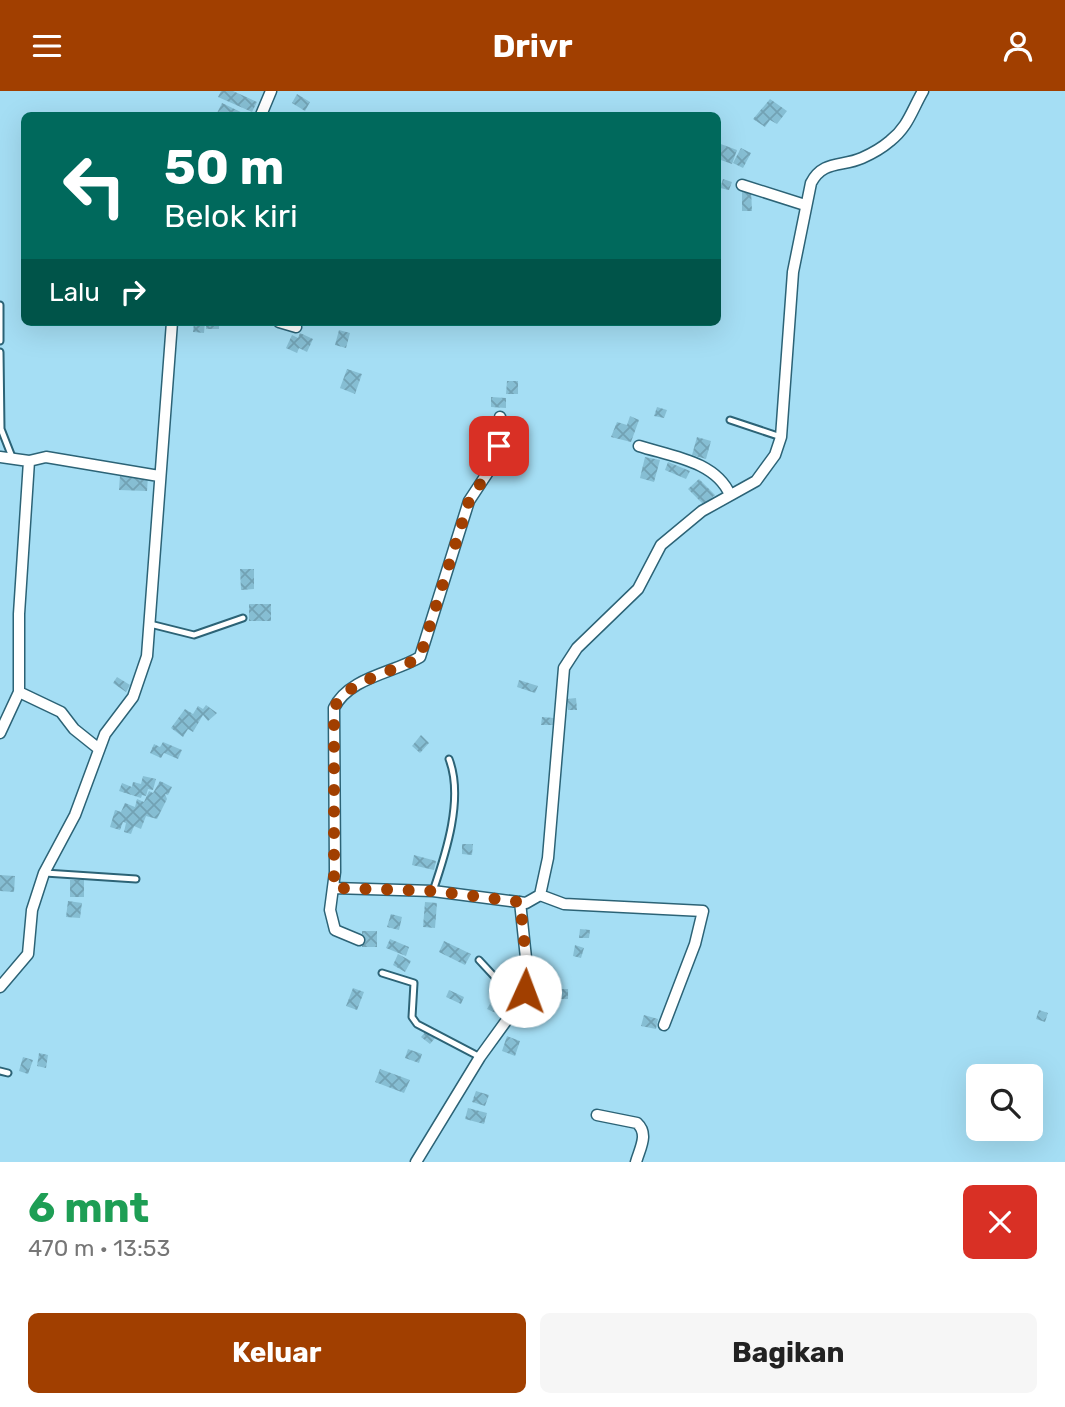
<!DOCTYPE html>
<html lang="id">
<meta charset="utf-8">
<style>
body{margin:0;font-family:Rubik,sans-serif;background:#f6f6f6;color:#222;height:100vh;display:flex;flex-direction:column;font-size:26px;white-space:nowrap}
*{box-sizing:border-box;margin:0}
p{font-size:23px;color:#767676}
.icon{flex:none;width:38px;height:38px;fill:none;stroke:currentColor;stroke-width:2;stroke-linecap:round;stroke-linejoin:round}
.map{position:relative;height:1071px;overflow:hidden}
.panel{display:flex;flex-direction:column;background:#fff;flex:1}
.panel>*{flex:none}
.guide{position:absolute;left:21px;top:21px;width:700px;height:214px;border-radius:10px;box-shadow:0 7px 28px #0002;background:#00695c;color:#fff;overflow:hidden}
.controls{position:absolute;left:966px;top:973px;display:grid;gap:14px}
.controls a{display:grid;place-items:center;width:77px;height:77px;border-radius:10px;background:#fff;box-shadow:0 7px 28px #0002;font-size:35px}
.pin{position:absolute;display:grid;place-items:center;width:60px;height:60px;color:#fff;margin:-30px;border-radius:14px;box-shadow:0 4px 10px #0006}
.me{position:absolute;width:77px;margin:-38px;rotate:2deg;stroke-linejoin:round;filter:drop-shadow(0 0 5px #0008)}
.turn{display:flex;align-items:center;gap:24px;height:147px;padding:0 28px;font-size:32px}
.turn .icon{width:91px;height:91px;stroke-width:2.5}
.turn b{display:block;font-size:49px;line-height:60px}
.then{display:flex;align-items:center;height:66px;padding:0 28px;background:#0003;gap:14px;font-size:26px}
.round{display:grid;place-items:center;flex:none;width:74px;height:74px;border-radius:10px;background:#f6f6f6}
.headline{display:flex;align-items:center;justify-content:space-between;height:119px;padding:0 28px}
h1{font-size:42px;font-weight:700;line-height:52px;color:#1e9e55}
.action{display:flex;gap:14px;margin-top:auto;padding:14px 28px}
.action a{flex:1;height:80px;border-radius:10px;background:#a13f00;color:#fff;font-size:28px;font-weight:700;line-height:80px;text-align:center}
.action a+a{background:#f6f6f6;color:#222}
header{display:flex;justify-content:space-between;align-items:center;height:91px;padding:0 28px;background:#a13f00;color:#fff;font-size:32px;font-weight:700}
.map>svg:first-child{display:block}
.building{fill:url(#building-cross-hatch)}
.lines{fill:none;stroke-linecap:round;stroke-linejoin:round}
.service-casing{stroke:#2c6376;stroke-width:9}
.minor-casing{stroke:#2c6376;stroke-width:13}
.service{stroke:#fff;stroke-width:5}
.minor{stroke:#fff;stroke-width:10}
.route{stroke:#a13f00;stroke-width:12;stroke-dasharray:0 21.6}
</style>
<header><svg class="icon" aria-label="menu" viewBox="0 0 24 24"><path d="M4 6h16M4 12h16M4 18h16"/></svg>Drivr<svg class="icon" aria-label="person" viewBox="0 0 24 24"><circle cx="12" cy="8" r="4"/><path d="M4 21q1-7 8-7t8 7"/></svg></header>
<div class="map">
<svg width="1065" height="1071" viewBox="0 0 1065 1071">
<defs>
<pattern id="building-cross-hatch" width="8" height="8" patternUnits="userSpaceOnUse" patternTransform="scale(1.75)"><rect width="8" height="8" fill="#86bed3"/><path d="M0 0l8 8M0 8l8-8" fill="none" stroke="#72a2b4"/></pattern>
</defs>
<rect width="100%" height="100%" fill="#a5def4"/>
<!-- building -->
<path class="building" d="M221,0h12l24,11 -5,10 -34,-15z
M297,3l13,8 -5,9 -13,-8z
M770,8l17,12 -10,13 -7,-4 -5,7 -12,-8z
M222,12l25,12h-24l-6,-2z
M718,52l19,7 -5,14 -14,-5z
M741,57l10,5 -8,15 -10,-5z
M723,88l9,3 -3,8 -9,-2z
M742,98h9l1,22h-10z
M194,231h11l-1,11 -11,-1z
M206,231h13v7h-13z
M339,239l11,3 -4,15 -11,-3z
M300,242l13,6 -6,13 -8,-4 -2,5 -11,-5 6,-13 6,3z
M347,278l15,5 -7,20 -15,-6z
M507,290h11v13h-12z
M491,306l15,1v10l-15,-1z
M657,316l10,3 -3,8 -10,-2z
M630,325l9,4 -8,22 -20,-5 6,-15 10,3z
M697,346l14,4 -5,18 -14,-4z
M645,366l15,3 -6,22 -14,-4z
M668,371l22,9 -4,8 -21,-9z
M120,384l28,1 -1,15 -28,-1z
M699,388l16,16 -11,10 -16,-16z
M240,478h14v20l-13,1z
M249,513h22v17h-22z
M117,586l13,8 -4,7 -13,-9z
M519,589l19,6 -3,7 -18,-6z
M576,607l1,12h-9l-1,-11z
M206,614l11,8 -9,8 -5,-6 -10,17 -5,-3 -5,8 -12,-9 14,-19 8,5 5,-8 5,3z
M542,626l12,1 -1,7h-12z
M421,644l8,8 -9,10 -8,-7z
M163,651l19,8 -4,9 -14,-6 -3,5 -11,-5 4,-9 6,3z
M143,685l13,3 -3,11 -5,-1 -2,7 -4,-1 -1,3 -22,-7 3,-8 10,4 1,-5 8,2z
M160,690l12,6 -4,8 -3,-1 2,5 -10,20 -11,-3 -5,13 -7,-3 -3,8 -7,-2 2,-9 -3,-1 -3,8 -10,-3 5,-17 6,2 4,-9 10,4 2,-8 7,3 5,-11 4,2z
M462,753h11l-1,11 -10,-1z
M414,764l22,6 -2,9 -22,-5z
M0,784l15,1 -1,16 -14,-1z
M70,789h14v17h-14z
M68,810l14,2 -2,15 -14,-1z
M425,811l12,1 -2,25 -12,-1z
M391,823l11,3 -3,13 -12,-3z
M580,838l10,1 -1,8h-10z
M362,840h15v16h-15z
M390,848l19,8 -3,9 -20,-8z
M444,850l27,13 -6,11 -26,-13z
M575,854l9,3 -3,10 -8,-2z
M398,863l13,7 -6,11 -12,-7z
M353,897l11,4 -7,18 -11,-4z
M543,897h13v15h-13z
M559,898h9v10h-9z
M449,899l15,7 -3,7 -15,-7z
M491,911l10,5 -3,7 -11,-5z
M1039,919l9,3 -3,9 -9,-3z
M644,924l14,4 -2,10 -15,-3z
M427,939l9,7 -6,7 -9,-7z
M507,945l13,5 -5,15 -13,-5z
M408,958l14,5 -3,9 -14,-5z
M39,962l9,2 -2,13 -9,-2z
M23,966l10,3 -5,14 -9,-3z
M380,978l30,11 -6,13 -29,-11z
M476,1000l13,4 -4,11 -13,-4z
M468,1017l19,5 -3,11 -19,-5z"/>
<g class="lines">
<!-- service casing -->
<g class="service-casing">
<path id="service" d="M0,214v36
M0,261l1,77 11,28
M730,329l51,17
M150,533l44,11 49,-17
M45,782l91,6
M433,800c13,-38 31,-93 16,-132
M479,869l40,43
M382,882l32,10 -2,34 5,7 63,33
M0,980l8,2"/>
</g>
<!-- minor casing -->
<g class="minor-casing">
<path id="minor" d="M261,24l10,-24
M742,94l63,20
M279,231l17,5
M639,355c31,10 77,15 91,49
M0,366l29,4 17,-4 113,19
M19,601l42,20 13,17 25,20
M0,642l19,-41v-78l10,-153
M334,797l99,3 93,12 14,-8 8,-37 16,-190 13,-20 61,-59 23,-44 41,-34 54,-30 19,-26 6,-18 12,-165 18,-89c12,-23 31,-16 51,-25 9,-4 21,-11 28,-17 18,-14 22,-31 33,-50
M540,804l24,9 139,7 -8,33 -31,81
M359,849l-24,-10 -5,-20 5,-38 -1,-164c15,-31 60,-35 86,-51l49,-156 23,-35 7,-21 1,-28
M0,896l28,-33 4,-44 12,-37 31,-58 30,-81 28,-37 14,-41 25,-334
M597,1024l40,8c12,11 3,25 -1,39
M416,1071l64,-105 42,-58 4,-41 -6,-56"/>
</g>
<!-- service -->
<use href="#service" class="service"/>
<!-- minor -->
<use href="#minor" class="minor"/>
</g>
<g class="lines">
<!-- route -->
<path class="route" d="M499,355l-7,20 -23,35 -49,156c-26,16 -71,21 -86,51v180l99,3 87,11 6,56 -1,33"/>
</g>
</svg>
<div class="controls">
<a><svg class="icon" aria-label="search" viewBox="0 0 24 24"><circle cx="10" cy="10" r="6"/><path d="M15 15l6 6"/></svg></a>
</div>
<div class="pin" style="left:499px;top:355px;background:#d93025"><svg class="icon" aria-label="arrive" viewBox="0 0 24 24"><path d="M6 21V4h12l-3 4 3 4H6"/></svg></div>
<svg class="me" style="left:525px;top:900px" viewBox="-20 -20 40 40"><circle r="19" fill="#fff"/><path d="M0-13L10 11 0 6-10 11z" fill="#a13f00"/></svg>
<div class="guide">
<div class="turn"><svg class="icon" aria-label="left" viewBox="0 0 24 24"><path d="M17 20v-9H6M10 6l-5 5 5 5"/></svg><div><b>50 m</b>Belok kiri</div></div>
<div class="then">Lalu<svg class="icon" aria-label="right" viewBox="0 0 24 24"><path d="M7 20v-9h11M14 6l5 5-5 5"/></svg></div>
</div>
</div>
<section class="panel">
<div class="headline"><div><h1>6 mnt</h1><p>470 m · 13:53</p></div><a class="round" style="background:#d93025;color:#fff"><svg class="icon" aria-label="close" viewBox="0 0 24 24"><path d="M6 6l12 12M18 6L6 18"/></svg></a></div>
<div class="action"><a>Keluar</a><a>Bagikan</a></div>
</section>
